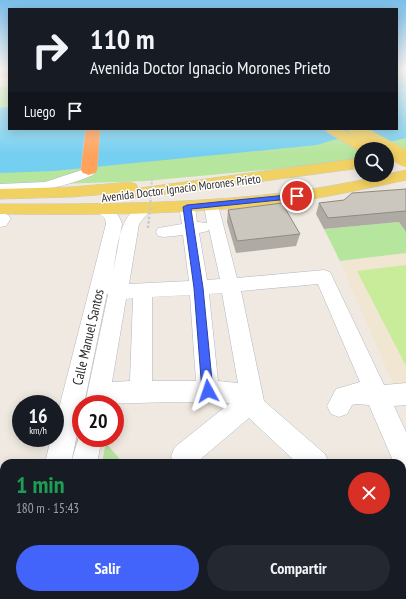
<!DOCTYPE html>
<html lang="es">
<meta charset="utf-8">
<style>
body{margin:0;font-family:"PT Sans Narrow",sans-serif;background:#242831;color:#f1f3f6;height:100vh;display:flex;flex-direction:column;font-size:15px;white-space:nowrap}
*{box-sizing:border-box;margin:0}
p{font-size:13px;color:#9ea1a6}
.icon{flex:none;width:22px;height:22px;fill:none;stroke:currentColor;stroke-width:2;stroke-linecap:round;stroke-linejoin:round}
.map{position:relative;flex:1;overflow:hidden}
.details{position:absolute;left:0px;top:459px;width:406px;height:140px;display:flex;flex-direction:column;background:#171b24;border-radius:12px 12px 0 0;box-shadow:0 2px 10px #0003}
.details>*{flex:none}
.top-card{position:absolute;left:8px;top:8px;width:390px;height:122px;border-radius:0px;box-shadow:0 2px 10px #0003;background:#171b24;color:#f1f3f6;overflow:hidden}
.tools{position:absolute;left:354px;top:142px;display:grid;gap:8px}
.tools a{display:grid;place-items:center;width:40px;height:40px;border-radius:50%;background:#171b24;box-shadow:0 2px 10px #0003;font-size:20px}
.speed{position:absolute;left:12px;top:395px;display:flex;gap:8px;font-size:20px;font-weight:700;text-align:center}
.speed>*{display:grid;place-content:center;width:52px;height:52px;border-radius:50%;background:#171b24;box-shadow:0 2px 10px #0003;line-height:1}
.speed small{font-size:10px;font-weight:400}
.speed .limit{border:6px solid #d22;background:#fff;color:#111}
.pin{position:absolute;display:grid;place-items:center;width:34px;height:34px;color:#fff;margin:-17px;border:2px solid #fff;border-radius:50%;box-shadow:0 1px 4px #0007}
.me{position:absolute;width:44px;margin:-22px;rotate:355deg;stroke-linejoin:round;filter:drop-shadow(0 0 3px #0008)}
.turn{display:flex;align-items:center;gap:14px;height:84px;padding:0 16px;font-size:18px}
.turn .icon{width:52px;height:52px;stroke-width:2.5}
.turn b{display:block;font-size:28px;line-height:34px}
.then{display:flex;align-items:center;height:38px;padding:0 16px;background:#0003;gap:8px;font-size:15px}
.round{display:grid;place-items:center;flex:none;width:42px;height:42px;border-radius:21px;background:#242831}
.head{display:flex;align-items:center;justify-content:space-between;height:68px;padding:0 16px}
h1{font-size:24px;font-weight:800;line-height:30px;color:#1e9e55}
.button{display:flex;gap:8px;margin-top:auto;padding:8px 16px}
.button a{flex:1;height:46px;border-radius:24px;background:#4264fb;color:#fff;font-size:16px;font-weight:800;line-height:46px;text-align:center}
.button a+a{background:#242831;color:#f1f3f6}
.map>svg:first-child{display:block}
.education{fill:#f0e6d1}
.green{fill:#b6e59e}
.pitch{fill:#c9ec9a}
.water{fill:#75cff0}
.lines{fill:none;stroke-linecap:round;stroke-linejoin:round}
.minor-casing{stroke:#b4b7c1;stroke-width:1}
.major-casing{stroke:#c9c9c9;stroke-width:1}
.highway-casing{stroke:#c9c9c9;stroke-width:1}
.minor{fill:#fff;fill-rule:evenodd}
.major{fill:#f2d163;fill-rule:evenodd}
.highway{fill:#ffa35c;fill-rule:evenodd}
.major-bridge-casing{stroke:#c9c9c9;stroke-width:16;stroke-linecap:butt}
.path-bridge-far1{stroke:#c9c9c9;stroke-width:2;stroke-dasharray:2 1.5;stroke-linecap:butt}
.path-bridge{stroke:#c9c9c9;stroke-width:2.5;stroke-dasharray:2.5 2;stroke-linecap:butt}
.major-bridge{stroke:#f2d163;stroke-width:16}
.wall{fill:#afaba4}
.building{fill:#cbc7bf;stroke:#8e8b86}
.route{fill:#4264fb;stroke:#2b41a3}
.labels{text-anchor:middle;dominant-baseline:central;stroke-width:3;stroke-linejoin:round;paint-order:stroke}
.far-street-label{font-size:12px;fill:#2e2e2e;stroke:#fff}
.street-label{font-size:14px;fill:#2e2e2e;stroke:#fff}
</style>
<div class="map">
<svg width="406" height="599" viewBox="0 0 406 599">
<rect width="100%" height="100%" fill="#efe9e1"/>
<!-- education -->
<path class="education" d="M406,253v144h-7l-59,-136z"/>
<!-- green -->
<path class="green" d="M397,70h9v82l-19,-3h-26v12l-216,20 -145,5v-99l9,-1v43h388z
M399,222l7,10v21l-66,8 -16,-32z
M106,443l17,20h-21z
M81,595h53l-1,4h-53z"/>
<!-- pitch -->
<path class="pitch" d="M406,265v101l-49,-95z"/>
<!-- water -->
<path class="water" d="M397,70h9v68l-33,8 -20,-12 -36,11 -263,26 -54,2v-65l9,-1v22h388z"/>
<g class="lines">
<!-- minor casing -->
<g class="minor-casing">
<path id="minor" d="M88,168l5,1 2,3 -2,3c-31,13 -60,18 -93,17v-8l45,-2z
M211,200l5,2 2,3 19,73 87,-8 6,2 54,113 22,-2v22l-12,1 12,26v42l-4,-2v-9h-8l-25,-58 -13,-1 -4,1 -5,9 -8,3 -8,-3 -4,-8 9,-17 24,-7 -42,-98 -77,7 23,110 61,53 4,9h-32l-48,-45 -53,45h-22l-3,-7 4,-9 55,-44c-48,-3 -96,1 -145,1l23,-109 -1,-2 -23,111h-3v12l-10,47h-26l6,-25h4v-14l51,-200 -1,-5 -5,-5 3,-3c11,-3 16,3 19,13l-9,49c3,-17 7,-70 32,-63l3,3 -9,11 -10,60 60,-3 -6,-46 -19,2 -6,-1 -2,-4 2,-4 24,-4 -3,-17 3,-3 5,-2 5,2 3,3 2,15 10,1 -3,-18 2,-3zM209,229l11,50 -13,1 -8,-47 9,-2zM222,293l16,90 -20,-2 -9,-87zM190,295l6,86h-44v-84zM133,298l-3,83 -18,1 14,-83z
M3,213l5,2 3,3 -5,8 -6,1v-13z
M81,430v8h21l-5,25h-26z
M402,580l4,2v17h-21l-1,-4h18z
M10,595h61l-1,4h-61z"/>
</g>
<!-- major casing -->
<g class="major-casing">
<path id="major" d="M325,129h17l27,16 2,3 -10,1v3l-2,-1 -32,-19z
M346,129c5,0 12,-1 17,0 3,1 31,15 32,17l-2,3c-10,3 -40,-10 -47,-20z
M361,158v10l-246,33 -6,-1 -2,-4 1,-2 -37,3 -71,2v-10l71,-2 59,-5 6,2 2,4z
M406,170v10c-33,7 -67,15 -101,20 -101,15 -203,15 -305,14v-10c102,0 204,0 305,-14 34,-5 68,-12 101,-20z"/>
</g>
<!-- highway casing -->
<g class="highway-casing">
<path id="highway" d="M9,70v6l-9,1v-6z
M86,129h14l-3,41 -2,3 -6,2 -6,-2 -2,-3z"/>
</g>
<!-- minor -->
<use href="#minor" class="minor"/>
<!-- major -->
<use href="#major" class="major"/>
<!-- highway -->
<use href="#highway" class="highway"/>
<!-- major-bridge casing -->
<g class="major-bridge-casing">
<path id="major-bridge" d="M368,138l38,21"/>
</g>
<!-- path-bridge-far1 -->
<path class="path-bridge-far1" d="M150,209l2,-31"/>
<!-- path-bridge -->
<path class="path-bridge" d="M148,228l2,-20"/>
<!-- major-bridge -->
<use href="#major-bridge" class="major-bridge"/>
</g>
<!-- wall -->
<path class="wall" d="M406,189v43l-7,-10 -75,7 -8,-15 3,-11 25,-3z
M228,210l72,24 -4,12 -60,7 -9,-31z"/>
<!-- building -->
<path class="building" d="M406,189v23l-1,-1 -77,7 -9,-15 25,-3 8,-7z
M282,203l18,31 -63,7 -9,-31z
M130,595h164v4h-164z"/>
<!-- sky -->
<linearGradient id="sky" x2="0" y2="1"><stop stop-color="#7abfeb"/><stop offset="0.45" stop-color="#f8f5f2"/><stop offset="1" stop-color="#f8f5f2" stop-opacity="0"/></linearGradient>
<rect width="406" height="154" fill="url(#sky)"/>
<!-- route -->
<path class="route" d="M297,194l2,1v3l-108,11 12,79 10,103 -1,3 -4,2 -4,-2 -2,-3 -8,-103 -11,-81 4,-2z"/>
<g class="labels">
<!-- far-street labels -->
<g class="far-street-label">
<text transform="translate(181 188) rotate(-7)">Avenida Doctor Ignacio Morones Prieto</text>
</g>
<!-- street labels -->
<g class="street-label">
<text transform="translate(88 337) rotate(-77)">Calle Manuel Santos</text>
</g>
</g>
</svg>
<div class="tools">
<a><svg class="icon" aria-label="search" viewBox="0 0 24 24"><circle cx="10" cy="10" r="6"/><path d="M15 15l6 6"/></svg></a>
</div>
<div class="speed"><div>16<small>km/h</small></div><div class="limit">20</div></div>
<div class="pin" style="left:297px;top:196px;background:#d93025"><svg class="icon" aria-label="arrive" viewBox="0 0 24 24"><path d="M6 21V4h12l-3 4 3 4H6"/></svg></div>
<svg class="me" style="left:208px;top:391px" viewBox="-20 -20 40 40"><path d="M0-17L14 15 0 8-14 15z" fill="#4264fb" stroke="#fff" stroke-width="4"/></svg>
<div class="top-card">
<div class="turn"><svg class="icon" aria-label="right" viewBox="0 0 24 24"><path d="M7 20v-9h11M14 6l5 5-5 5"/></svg><div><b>110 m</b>Avenida Doctor Ignacio Morones Prieto</div></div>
<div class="then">Luego<svg class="icon" aria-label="arrive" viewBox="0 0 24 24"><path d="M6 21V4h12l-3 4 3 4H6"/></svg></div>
</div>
<section class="details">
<div class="head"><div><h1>1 min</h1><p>180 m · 15:43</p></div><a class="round" style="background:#d93025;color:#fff"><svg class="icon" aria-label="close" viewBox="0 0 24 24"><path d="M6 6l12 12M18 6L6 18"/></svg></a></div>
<div class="button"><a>Salir</a><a>Compartir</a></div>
</section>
</div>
